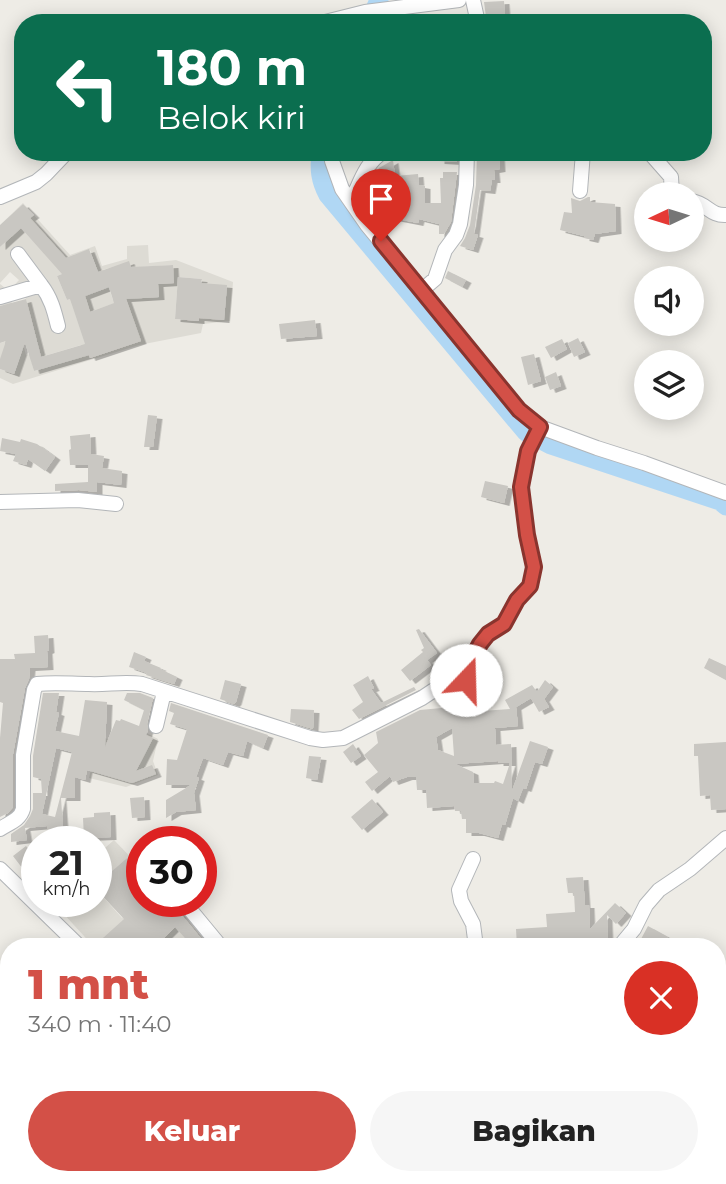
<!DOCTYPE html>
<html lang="id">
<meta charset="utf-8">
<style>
body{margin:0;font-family:Montserrat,sans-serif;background:#f6f6f6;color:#222;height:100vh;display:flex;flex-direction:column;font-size:26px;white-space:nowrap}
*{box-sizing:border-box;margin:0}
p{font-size:23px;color:#767676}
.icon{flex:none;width:38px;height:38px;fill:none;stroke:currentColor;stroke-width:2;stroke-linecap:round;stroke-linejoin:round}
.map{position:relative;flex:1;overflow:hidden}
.panel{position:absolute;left:0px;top:938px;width:726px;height:247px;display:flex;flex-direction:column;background:#fff;border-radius:28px 28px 0 0;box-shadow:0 4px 18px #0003}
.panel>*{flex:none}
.top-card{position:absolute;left:14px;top:14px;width:698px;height:147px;border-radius:28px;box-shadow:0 4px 18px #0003;background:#0b6e4f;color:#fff;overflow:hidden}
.needle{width:46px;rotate:266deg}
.controls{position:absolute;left:634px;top:182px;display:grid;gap:14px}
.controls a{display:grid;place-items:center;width:70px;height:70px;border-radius:50%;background:#fff;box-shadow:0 4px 18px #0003;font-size:35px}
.speed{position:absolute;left:21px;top:826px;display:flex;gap:14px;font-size:35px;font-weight:700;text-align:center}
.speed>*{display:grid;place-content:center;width:91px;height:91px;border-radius:50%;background:#fff;box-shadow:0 4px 18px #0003;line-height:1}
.speed small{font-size:18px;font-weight:400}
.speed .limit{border:10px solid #d22;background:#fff;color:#111}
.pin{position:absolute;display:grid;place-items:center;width:60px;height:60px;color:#fff;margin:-72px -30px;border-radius:50% 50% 50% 0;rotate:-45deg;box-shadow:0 0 7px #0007}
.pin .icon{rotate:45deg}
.me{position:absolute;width:77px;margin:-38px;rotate:21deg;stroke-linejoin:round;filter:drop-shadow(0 0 5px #0008)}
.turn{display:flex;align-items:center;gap:24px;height:147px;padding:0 28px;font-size:32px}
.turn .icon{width:91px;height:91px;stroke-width:2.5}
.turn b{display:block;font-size:49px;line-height:60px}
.round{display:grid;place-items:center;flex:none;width:74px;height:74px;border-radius:37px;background:#f6f6f6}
.headline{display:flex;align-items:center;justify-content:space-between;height:119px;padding:0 28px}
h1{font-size:42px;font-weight:800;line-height:52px;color:#d35047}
.button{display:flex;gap:14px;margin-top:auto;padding:14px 28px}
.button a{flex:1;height:80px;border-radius:42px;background:#d35047;color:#fff;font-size:28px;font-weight:800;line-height:80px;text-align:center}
.button a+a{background:#f6f6f6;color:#222}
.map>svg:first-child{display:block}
.education{fill:#dddbd4;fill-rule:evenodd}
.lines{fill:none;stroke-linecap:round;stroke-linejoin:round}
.river{stroke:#b0d7f4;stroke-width:19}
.building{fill:#c9c7c2;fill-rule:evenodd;filter:url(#shadow)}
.minor-casing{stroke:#b3b6b9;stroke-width:16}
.minor{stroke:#fff;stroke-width:14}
.route-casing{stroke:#89342e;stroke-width:18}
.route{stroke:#d35047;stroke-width:12}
</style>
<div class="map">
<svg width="726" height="1184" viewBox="0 0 726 1184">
<defs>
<filter id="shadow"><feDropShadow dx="5.5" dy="3" stdDeviation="0" flood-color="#0004"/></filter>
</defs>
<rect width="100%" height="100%" fill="#eeece6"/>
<!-- education -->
<path class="education" d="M23,203l47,52 25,-9 7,20 25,-7v-13l21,-1 1,18 27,-3 57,22 -3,39 -27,3 -2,9 -62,12 -126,39 -13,-6v-9l14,5 8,-23 -22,8v-16l14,-4 -8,-34 -6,1v-22l9,7 10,-11 -9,-8 -10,11v-36l21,-19 39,43 -30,-53 3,-3 -10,-11 -23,21zM90,250l14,39 -16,5 -14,-39zM129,262l-16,38 -10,-30zM172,265l1,18 -15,1 1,13 -17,1 -2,-31zM72,270l10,24 -15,6 -10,-24zM178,277l24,2 -3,42 -24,-2zM227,286l-3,34 -19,-2zM25,296l14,55 -13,4 -15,-55zM86,299l4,13 36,-13 14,42 -50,17 -18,-54zM81,345l3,11 -50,15 -3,-11z
M135,727l23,12 -5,22 5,14 -32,12 -37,-9 10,-42 26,9z
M114,840l28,29v6l-15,-17 -31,28v-5l5,-4 -5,-6v-15z
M96,889l26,29 20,-18 2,1 -50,46 -42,-46h5l9,9 9,-9h21z
M176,903l40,41 -3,3h-3l2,-2 -26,-27 -10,10 15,16 -3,3h-33l30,-29 -10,-11 -45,40z"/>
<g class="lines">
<!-- river -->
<path class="river" d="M369,23l10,-23
M321,152c-2,17 -1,28 7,43l198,237 25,13 169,56 6,5"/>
</g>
<!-- building -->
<path class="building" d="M504,1l1,14 -19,2 -2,-15z
M439,152h18v10l-18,-1z
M489,152h10l1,17 -6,1 1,10h-3l-2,11 -10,-1 -6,44 4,1 -5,15 -13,-4 5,-8 5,-13 6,-40 1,-31z
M393,160l2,16 23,-2 1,11 6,1v17h16l-1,-25h3v-6h14l-6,50 -7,12h-5v-10l-20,-5 -1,4 -31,-6 1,-6 -13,2 -1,-8 18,-3 -1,-24 -21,8 -1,-2 10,-16z
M588,197h2v5l25,2 1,27 -21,3 -2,6 -9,-2v-2l-24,-6 4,-18 8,1 -1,-15 9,3z
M23,204l11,11 -4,3 36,40 23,-9 9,23 31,-11 2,6 42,-2 1,18 -16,1 1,13 -33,2 15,42 -51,17 -1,-3 -55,16 -9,-29 -11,32 -14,-5v-10l6,-18 -6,2v-37l26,-7 15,58 44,-13 -15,-45 -3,1 -10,-24 5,-2 -41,-46 -21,19v-22zM109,287l5,16 -24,9 -5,-16z
M448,271l18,9 -4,7 -17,-9z
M178,277l24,2 -1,4 26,2 -3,35 -25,-2v3l-24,-2z
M315,320l2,16 -36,3 -2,-15z
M578,338l7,14 -11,5 -6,-14z
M562,339l5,10 -16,9 -6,-11z
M534,354l7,27 -13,4 -7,-28z
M556,372l5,14 -11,4 -5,-13z
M148,415l9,1 -4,31h-9z
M90,434l1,20 13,2 -2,12 20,3 -1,14 -24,-3v10l-18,-2 -24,1v-7l33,-2v-17h-18l-1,-15 2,-1 -1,-13z
M2,438l18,4 1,-3 16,5 18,13 -10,14 -17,-12 -2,6 -13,-4 3,-7 -16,-3z
M485,481l23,5 -4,17 -23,-6z
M419,629l18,24 -10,7 4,5 -21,16 -9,-11 22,-18 -2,-2 3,-2 -8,-18z
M48,635l1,15 -2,1 1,16 -18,1 -1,11 -4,9 -12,66v53l-5,6 -8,4v-79l3,-35 -3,-1v-43h15l-1,-5 21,-1 -1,-17z
M134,652l12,5 -2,4 17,7 -1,1 17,8 -3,7 -28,-9 1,-2 -18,-6z
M709,658l17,8v14l-22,-12z
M368,676l6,12 -3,1 10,14 33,-16 2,3 -57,29 -7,-9 11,-8 -10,-17z
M456,678l3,14 -15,3 2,-8 -4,-7z
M225,680l16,4 -5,18 -2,2 -14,-5z
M545,680l8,7 -9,12 5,8 -10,5 -8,-14 -15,9 2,19 -23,2 1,17 15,-1 1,47 18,-50 18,6 -6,17 -7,-2 -9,27 -3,-1 -5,13 -5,-3 -8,27 -3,-1 -4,14 -19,-5h-13v-14h-4l-1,-8h-6l-1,-5 -27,2 -1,-18h-9l-1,-13h-9l-14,5 -3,-6 -18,15 -7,-9 13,-10 -14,-17 14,-12 -2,-11 44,-22 43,-4 4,9 8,2 4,-2 3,-4 28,-2 -5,-9 27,-15 5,7zM452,728l2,28 -16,-6 -2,-13zM498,761v2h12l-7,21 -8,-3 -1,2h-20l-1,-11 -18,-8z
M43,693h16l-3,19 3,1 -4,18 24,5 6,-36 22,2 -2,45 11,-27 4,1 1,-2 18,7 5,-16 -20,-10 3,-7h13l13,5 -6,26 1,6 -2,5 7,3 -17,33 16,-6 4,9 -24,9 -45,-13 -2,10 -10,-3v21h-14l2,30 -16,1v-3l-22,2 2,12 -16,2v-8l13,-9 6,-9 3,-7v-16h9l-1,-14 -8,-2v-21zM56,748l16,4 -17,65 -13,-3z
M171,703l97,32 -5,13 -16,-7 -4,15 -15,-4 -5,13 -20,-7 -7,19 3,1 -5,15 2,17 -20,2 -10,6v-18l25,-15h-25l1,-26 10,1 10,-31 -17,-5 4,-11 -5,-2z
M291,709l23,1 -1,19 -23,-7z
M726,742v67l-15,1 -1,-15 -10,1 -2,-40h-4v-12z
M353,744l8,12 -10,7 -8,-11z
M309,756l12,1 -4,23 -11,-2z
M144,797l1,20 -13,1 -2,-20z
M372,799l11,13 -21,18 -11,-13z
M110,812l1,25 -27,1 -1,-20 11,-1v-4z
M26,846l11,14v31l-15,-14 4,-4 -13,-17z
M127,858l15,17v26h28l38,46h-15l-18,-20 -20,20h-62l31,-28 -28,-30v-18l7,8z
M583,877l2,28h4l1,24 25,-26 11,10 -10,11 -9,-9 1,32h-32v-7l-40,3 1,4h-20l-1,-18 31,-2 -1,-13 29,-2 -1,-19h-6l-2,-15z
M648,926l20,11 -5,10h-7l-15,-8z
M347,1176h38l-3,8h-39z"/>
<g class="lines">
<!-- minor casing -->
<g class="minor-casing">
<path id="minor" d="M473,0l5,23
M321,23l44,-11 94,-12
M333,152l-1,9 10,28 25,36 152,185 21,17 57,21 47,15 82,30
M649,152l22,25 1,17
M580,191l3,-39
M0,197l36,-15 10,-8 21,-22
M351,201c9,-17 14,-38 32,-49
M691,201c17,3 19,15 35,14
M18,254l23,31
M422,290l13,-11 10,-29 11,-15 4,-11 6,-39 1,-33
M0,297l41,-12c10,13 13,25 17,41
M0,502l78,-2 38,4
M473,708l-7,-29 2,-12 12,-23 8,-10 16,-10 13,-24 13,-14 4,-19 -7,-32 -6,-48 7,-36 12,-24
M156,726l8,-34
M0,829c9,-6 20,-9 23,-20v-54l11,-65 3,-6c18,-2 35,0 52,0 18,1 35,-3 53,0l168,54 13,2 20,-2 79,-40 15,-10
M473,859l-14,31 2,11 12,23 3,23
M0,869l80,78
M183,901l38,46
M263,947h40
M619,947l15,-18 12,-24 13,-15 31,-21 36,-31
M284,1176l6,8"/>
</g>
<!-- minor -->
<use href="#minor" class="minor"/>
</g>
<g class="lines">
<!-- route casing -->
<g class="route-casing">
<path id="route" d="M381,241l138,169 21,17 -12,24 -7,36 6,48 7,32 -4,19 -13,14 -13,24 -16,10 -8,10 -12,23 -2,13"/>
</g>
<!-- route -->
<use href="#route" class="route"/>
</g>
</svg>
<div class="controls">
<a><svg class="needle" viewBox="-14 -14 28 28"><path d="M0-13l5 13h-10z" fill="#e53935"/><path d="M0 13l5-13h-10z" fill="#767676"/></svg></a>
<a><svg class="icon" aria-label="sound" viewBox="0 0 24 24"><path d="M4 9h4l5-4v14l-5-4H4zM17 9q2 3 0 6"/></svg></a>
<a><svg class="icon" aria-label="layers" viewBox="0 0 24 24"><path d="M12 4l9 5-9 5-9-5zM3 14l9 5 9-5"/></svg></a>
</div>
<div class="speed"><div>21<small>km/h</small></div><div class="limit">30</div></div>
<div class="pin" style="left:381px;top:241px;background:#d93025"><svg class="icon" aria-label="arrive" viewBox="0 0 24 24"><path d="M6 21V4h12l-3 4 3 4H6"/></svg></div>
<svg class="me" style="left:466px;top:680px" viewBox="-20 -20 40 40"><circle r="19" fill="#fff"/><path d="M0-13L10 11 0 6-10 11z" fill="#d35047"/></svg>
<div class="top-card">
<div class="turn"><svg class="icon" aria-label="left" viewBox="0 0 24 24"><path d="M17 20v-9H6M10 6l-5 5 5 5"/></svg><div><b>180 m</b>Belok kiri</div></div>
</div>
<section class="panel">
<div class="headline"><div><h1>1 mnt</h1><p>340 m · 11:40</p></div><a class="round" style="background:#d93025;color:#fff"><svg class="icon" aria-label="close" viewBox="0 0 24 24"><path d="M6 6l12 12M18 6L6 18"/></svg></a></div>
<div class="button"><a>Keluar</a><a>Bagikan</a></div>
</section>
</div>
